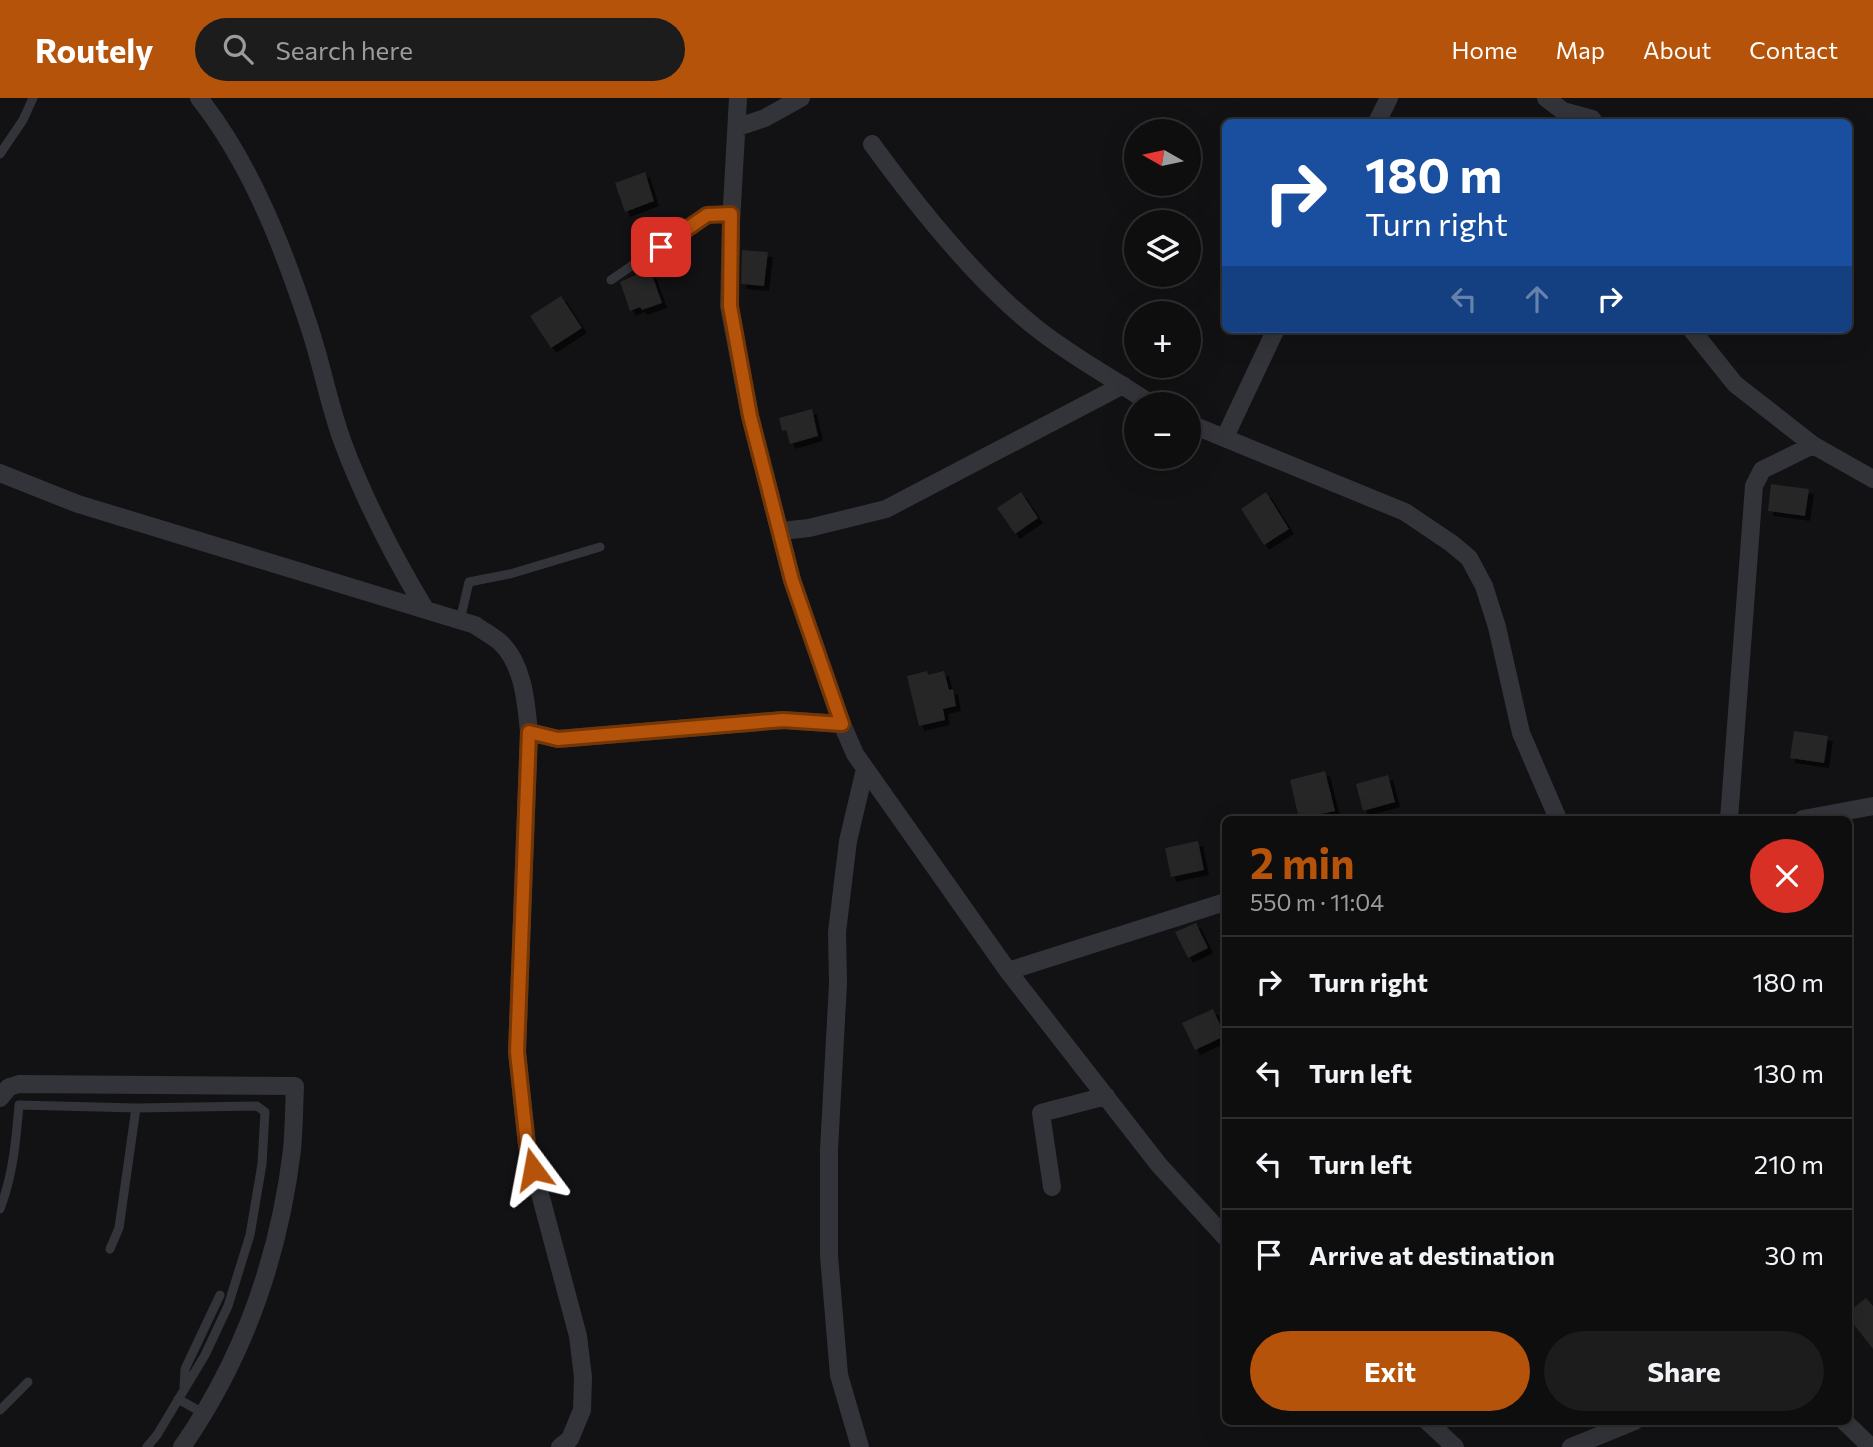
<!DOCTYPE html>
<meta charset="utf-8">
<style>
body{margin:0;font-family:Commissioner,sans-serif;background:#1c1c1d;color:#f1f3f6;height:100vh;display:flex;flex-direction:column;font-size:26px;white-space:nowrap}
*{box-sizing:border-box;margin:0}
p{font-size:23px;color:#9b9c9e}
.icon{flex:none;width:38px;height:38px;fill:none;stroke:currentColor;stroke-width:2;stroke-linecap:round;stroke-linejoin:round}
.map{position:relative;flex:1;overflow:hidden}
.drawer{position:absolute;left:1222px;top:718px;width:630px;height:609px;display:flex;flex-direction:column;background:#0e0e0f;border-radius:10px;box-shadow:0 7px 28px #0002,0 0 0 2px #2e2e2f}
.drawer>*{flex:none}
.guide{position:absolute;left:1222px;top:21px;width:630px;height:214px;border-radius:10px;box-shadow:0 7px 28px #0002,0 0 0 2px #2e2e2f;background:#1a4fa0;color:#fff;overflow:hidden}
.needle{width:46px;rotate:279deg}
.controls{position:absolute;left:1124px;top:21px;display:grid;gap:14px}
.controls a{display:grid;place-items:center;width:77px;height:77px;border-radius:50%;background:#0e0e0f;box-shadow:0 7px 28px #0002,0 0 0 2px #2e2e2f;font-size:35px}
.pin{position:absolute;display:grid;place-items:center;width:60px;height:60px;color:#fff;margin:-30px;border-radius:14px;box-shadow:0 4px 10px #0006}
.me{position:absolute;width:77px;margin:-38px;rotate:347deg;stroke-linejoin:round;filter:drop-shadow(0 0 5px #0008)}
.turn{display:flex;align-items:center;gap:24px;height:147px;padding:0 28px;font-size:32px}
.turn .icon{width:91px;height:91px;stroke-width:2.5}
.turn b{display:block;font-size:49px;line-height:60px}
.lanes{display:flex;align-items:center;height:66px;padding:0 28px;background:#0003;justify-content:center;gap:35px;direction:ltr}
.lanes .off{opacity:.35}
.round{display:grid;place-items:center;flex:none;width:74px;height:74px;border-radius:37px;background:#1c1c1d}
.head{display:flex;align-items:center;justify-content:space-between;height:119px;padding:0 28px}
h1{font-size:42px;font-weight:700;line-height:52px;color:#b45309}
.button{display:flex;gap:14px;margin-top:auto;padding:14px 28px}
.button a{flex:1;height:80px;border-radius:42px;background:#b45309;color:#fff;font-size:28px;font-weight:700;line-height:80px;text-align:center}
.button a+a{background:#1c1c1d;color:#f1f3f6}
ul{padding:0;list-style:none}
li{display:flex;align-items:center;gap:21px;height:91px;padding:0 28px;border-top:2px solid #2e2e2f}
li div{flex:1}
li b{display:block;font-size:26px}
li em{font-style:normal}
header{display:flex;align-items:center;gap:42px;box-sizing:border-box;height:98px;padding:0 35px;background:#b45309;color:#fff}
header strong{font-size:33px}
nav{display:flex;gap:38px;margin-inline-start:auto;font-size:24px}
.search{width:490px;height:63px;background:#1c1c1d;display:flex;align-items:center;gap:18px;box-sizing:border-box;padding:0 24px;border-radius:38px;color:#9b9c9e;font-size:26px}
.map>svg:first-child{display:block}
.building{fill:#252528;filter:url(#shadow)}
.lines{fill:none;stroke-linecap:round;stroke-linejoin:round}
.lane{stroke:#333439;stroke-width:9}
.street{stroke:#333439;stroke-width:18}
.route-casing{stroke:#753606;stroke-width:18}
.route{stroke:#b45309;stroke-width:12}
</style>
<header>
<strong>Routely</strong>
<div class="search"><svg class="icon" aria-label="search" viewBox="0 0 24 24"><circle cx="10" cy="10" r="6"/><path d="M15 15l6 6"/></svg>Search here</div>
<nav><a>Home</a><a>Map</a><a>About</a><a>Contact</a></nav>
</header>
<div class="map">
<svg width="1873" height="1349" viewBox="0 0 1873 1349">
<defs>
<filter id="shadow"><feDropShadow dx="5" dy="5" stdDeviation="0" flood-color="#0009"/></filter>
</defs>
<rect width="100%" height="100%" fill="#121214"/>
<!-- building -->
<path class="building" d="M645,74l9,29 -29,11 -10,-29z
M742,152l26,2 -4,34 -23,-2z
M650,171l12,34 -20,7 -2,-3 -10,4 -10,-29z
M561,198l21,32 -31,20 -21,-32z
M812,311l6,27 -28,8 -4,-14 -4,1 -3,-13z
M1771,386l38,5 -4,27 -37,-5z
M1021,394l17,26 -23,16 -18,-26z
M1266,394l23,37 -25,16 -23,-36z
M927,573l1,4 16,-4 5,19 4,-1 3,17 -13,3 2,11 -26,6 -12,-50z
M1794,633l34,5 -4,27 -34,-5z
M1325,673l10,40 -36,8 -9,-39z
M1388,677l7,27 -32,9 -7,-27z
M1198,743l6,29 -33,7 -6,-29z
M1196,825l12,25 -20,10 -13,-26z
M1213,911l12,27 -30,14 -13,-27z
M1866,1200l7,8v43l-25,-32v-5z"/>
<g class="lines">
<!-- lane -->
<path class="lane" d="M0,56l23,-34 10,-22
M611,182l90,-62 13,-4h17
M460,522l9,-38 41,-8 90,-27
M0,1111c13,-34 16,-68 19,-104l117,3 121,-2 8,6 -3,52 -12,71 -22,71 -23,49 -48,80 -10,12
M110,1151l9,-21 17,-120
M184,1289l1,-18 35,-74
M178,1301l25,14
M0,1312l28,-28"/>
<!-- street -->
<path class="street" d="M199,0c52,66 84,149 110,228 13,39 20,79 34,117 23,61 49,111 82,166
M738,0l-7,125 -2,83 21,110 42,164 50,144 13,30 153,217 151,194 66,72
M1546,0l17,13 29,8 2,3
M1377,24l12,-24
M738,29l27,-9 36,-20
M872,46c45,62 104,136 163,183 37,30 78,51 116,77
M1691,231l44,55 78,61 60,34
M1188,325l217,89 46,31 18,15 15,28 13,41 24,106 37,86
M1225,339l51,-108
M0,375l78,31 397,121c8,6 20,12 27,19 22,23 24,59 27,88l-12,320 10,93 51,191 5,41 -1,33 -12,29 -10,8
M781,433l28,-3 77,-19 237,-124
M529,634l29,7 225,-19 59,4
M1729,721l25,-333 8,-16 51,-25
M1803,721l70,-13
M1008,873l217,-69
M0,1000l9,-11 10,-3 276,2c-1,21 -1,43 -3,64 -13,107 -49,209 -110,297
M1052,1089l-11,-74 65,-17
M1427,1323l28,26
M1844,1323l27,26
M860,1349l-21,-72 -10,-119v-106l9,-167 -1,-51 11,-91 17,-72
M1571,1349l64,-26"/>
</g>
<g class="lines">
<!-- route casing -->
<g class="route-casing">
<path id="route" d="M533,1071l-6,-24 -10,-93 12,-320 29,7 225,-19 59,4 -50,-144 -42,-164 -20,-110 1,-92 -24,1 -46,32"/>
</g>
<!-- route -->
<use href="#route" class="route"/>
</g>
</svg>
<div class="controls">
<a><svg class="needle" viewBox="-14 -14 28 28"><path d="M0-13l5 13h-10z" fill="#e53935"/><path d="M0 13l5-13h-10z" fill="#9b9c9e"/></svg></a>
<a><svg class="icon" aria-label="layers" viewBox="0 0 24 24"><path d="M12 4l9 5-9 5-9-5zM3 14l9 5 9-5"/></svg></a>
<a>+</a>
<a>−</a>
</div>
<div class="pin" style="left:661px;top:149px;background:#d93025"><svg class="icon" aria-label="arrive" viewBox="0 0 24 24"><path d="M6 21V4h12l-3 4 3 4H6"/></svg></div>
<svg class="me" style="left:533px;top:1071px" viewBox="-20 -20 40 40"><path d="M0-17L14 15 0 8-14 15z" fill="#b45309" stroke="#fff" stroke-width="4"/></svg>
<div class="guide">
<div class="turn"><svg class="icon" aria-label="right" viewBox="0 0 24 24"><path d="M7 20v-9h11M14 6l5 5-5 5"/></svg><div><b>180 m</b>Turn right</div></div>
<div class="lanes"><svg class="icon off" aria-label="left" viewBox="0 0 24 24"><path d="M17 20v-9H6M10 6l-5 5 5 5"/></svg><svg class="icon off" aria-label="ahead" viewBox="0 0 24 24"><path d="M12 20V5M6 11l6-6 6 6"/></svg><svg class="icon" aria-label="right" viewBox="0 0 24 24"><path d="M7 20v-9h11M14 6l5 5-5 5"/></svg></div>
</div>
<section class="drawer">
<div class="head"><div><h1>2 min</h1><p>550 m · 11:04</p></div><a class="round" style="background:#d93025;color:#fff"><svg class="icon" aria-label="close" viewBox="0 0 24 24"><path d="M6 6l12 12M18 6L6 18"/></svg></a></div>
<ul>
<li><svg class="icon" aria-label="right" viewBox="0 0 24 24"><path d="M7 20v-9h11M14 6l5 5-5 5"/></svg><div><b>Turn right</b></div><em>180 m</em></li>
<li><svg class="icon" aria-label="left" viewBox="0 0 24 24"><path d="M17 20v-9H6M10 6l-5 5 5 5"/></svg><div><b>Turn left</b></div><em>130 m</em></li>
<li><svg class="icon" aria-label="left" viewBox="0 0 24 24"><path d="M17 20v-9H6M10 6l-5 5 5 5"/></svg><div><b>Turn left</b></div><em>210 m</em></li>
<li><svg class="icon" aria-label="arrive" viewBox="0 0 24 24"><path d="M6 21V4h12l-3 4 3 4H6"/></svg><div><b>Arrive at destination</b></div><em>30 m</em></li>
</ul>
<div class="button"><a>Exit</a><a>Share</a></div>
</section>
</div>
